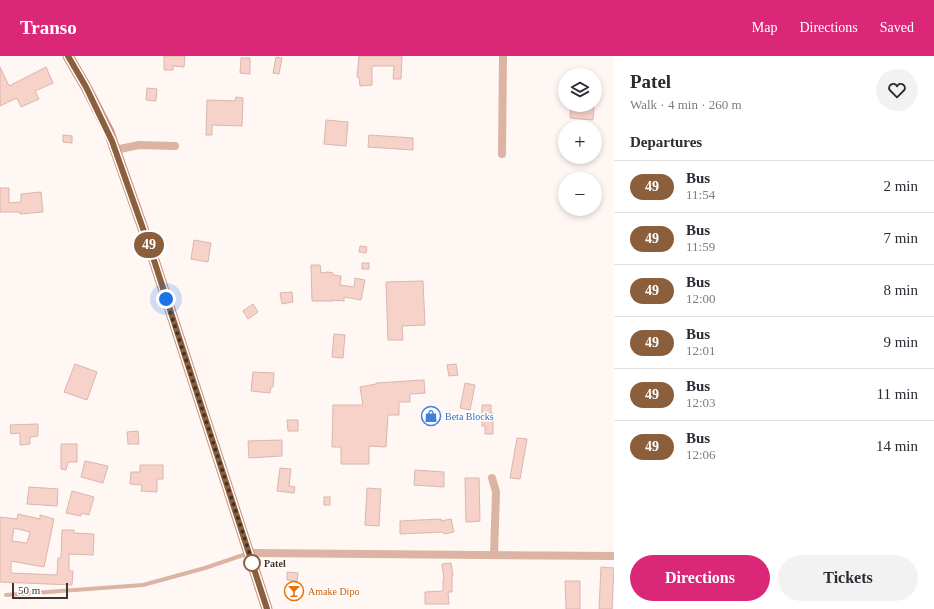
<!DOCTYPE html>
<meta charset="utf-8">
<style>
body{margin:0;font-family:Georgia,serif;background:#f2f2f3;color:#2b2b33;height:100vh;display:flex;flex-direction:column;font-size:15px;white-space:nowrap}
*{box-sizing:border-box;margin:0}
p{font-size:13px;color:#7c7c81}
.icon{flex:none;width:22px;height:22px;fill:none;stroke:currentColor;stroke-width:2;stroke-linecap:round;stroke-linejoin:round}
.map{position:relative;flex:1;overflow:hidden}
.details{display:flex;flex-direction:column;background:#fff;width:320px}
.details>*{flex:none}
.badge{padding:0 8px;border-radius:13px;font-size:14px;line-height:26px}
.fabs{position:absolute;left:558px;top:12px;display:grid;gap:8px}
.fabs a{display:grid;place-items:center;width:44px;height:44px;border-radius:50%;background:#fff;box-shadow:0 2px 6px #0003;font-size:20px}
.scale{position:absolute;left:12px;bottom:10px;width:56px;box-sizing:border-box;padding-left:4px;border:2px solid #40342d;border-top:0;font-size:11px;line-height:14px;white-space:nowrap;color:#40342d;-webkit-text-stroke:3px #fff;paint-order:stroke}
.you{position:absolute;width:20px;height:20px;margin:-10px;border:3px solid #fff;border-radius:50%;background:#1a73e8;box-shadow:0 0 0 6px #1a73e833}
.map>.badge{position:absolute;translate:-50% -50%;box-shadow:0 0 0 2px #fff}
h2{padding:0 16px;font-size:15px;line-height:36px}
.round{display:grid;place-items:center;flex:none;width:42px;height:42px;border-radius:21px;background:#f2f2f3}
.overview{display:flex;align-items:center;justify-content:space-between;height:68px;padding:0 16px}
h1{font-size:19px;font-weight:800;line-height:30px}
.cta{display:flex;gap:8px;margin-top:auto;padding:8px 16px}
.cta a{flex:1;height:46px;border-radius:24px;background:#db2777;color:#fff;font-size:16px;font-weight:800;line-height:46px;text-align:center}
.cta a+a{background:#f2f2f3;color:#2b2b33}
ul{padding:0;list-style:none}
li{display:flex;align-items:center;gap:12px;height:52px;padding:0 16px;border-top:1px solid #e1e1e2}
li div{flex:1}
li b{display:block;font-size:15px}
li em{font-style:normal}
li .badge{min-width:44px;font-weight:700;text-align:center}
header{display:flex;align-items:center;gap:24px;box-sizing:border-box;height:56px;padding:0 20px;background:#db2777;color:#fff}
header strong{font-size:19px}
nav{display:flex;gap:22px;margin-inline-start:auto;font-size:14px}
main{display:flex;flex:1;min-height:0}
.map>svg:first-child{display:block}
</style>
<header>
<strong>Transo</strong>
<nav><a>Map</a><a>Directions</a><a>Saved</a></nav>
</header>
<main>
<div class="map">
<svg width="614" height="553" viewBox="0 0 614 553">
<rect width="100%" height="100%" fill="#fef7f4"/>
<g fill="#f6d2c9" stroke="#dab6ae" fill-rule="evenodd">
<path d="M164,0h21l-1,11 -11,-1v4h-9z"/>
<path d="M359,0h43l-1,23h-8l1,-13h-22v19l-12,1 -1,-9h-2z"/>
<path d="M276,1l6,1 -3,16 -6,-1z"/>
<path d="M241,2h9v16l-10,-1z"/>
<path d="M0,11l9,19 37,-19 7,16 -18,8 4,8 -18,8 -4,-9 -17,8z"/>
<path d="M147,32l10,1 -1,12 -10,-1z"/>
<path d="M236,41l7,1 -1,28 -30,-1v10h-6l1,-35 28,1z"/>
<path d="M571,49h23l-1,15 -23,-2z"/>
<path d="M326,64l22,2 -2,24 -22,-2z"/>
<path d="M63,79l9,1v7l-9,-1z"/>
<path d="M369,79l44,3v12l-45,-3z"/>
<path d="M0,132h9v15l12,-1v-8l20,-2 2,20 -23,2v-2h-20z"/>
<path d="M194,184l17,3 -3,19 -17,-3z"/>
<path d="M360,190l7,1 -1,6 -7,-1z"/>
<rect x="362" y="207" width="7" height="6"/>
<path d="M311,209h9l1,8 7,-1 5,1v2l8,1 -1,9 14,2 1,-9 10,2 -4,20 -17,-3v4l-11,-1v1h-21z"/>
<path d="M423,225l2,44 -23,1 1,14h-15l-2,-58z"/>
<path d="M292,236l1,10 -11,2 -2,-11z"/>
<path d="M253,248l5,8 -10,7 -5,-8z"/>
<path d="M334,278l11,1 -2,23 -11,-1z"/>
<path d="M75,308l22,8 -10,28 -23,-8z"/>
<path d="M456,308l2,11 -9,1 -2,-11z"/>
<path d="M253,316l21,1 -1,14h-2l-1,6 -19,-2z"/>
<path d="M424,324l1,13 -15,1v8h-11v13h-11l-2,32 -17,-1v18h-28v-17h-9l1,-42h30l-3,-18 16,-3v-1z"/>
<path d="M465,327l10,2 -5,25 -10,-2z"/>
<path d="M482,349h9v8h2v21h-8v-8h-3z"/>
<path d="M287,364h11v11h-10z"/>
<path d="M38,368v12l-8,1v7l-10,1v-12l-9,1 -1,-9z"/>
<path d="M138,375l1,13h-11l-1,-12z"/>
<path d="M517,382l10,1 -7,40 -10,-1z"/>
<path d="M282,384v16l-33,2 -1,-17z"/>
<path d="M61,388h16v18h-9l-2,8 -5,-1z"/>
<path d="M85,405l23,5 -5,17 -22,-6z"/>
<path d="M140,409h23v14h-6v13l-16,-1 1,-6 -12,-1 1,-12h9z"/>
<path d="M280,412l11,1 -2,17 6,1 -1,6 -17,-2z"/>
<path d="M415,414l29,2v15l-30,-2z"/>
<path d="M465,422h14l1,43 -14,1z"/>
<path d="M29,431l29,2 -1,17 -30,-2z"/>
<path d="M367,432l14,1 -2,37 -14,-1z"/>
<path d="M72,435l22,6 -5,18 -7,-2 -1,3 -15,-3z"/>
<rect x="324" y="441" width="6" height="8"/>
<path d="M18,458l22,5v-4l14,4 -10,48 -33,-6v12l46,2 1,-17h3l1,-28h12v3l20,1 -1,21 -24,-1v17h4l-1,14 -72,-3v-65l17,2zM14,472l16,4 -3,11 -15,-2z"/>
<path d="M441,463v2l10,-2 3,13 -10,2 -1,-2 -43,2v-13z"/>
<path d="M451,507l2,13h-1v16h-4l1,12h-24v-12l18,-1v-11h1l-2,-16z"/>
<path d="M601,511l13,1 -2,41h-13z"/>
<path d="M287,516l11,1 -1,8 -10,-1z"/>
<path d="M565,525h15v28h-14z"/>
</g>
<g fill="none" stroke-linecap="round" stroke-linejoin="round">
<path stroke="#dcb4a4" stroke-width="4" d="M6,539l137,-10 62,-17 44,-15"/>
<g stroke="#dcb4a4" stroke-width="8">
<path d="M115,94l24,-5 36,1"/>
<path d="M502,98l1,-98"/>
<path d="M492,422l4,14 -2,63"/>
<path d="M249,497l365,3"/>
</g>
<path stroke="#cb917a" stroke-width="11" d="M68,0l18,31 23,45 43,122 115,355"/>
</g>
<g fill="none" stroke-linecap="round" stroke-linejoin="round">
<g stroke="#fff" stroke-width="9">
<path id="line" d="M68,0l18,31 26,54 40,113 115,355"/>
</g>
<use href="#line" stroke="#8b5e3c" stroke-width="6"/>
<path stroke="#40342d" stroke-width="4" stroke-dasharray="0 7.2" d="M166,243l88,268 -2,-4"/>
</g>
<defs>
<g id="shop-ring" transform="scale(1)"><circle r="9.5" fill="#fff" stroke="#3f7fe0" stroke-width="1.5"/><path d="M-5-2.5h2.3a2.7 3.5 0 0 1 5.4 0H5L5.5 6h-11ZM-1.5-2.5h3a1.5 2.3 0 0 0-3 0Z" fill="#3f7fe0"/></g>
<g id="bar-ring" transform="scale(1)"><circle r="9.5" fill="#fff" stroke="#e8710a" stroke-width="1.5"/><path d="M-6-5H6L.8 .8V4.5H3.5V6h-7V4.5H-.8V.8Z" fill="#e8710a"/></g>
</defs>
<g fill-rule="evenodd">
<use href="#shop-ring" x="431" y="360"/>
<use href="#bar-ring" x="294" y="535"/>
</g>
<circle fill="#fff" stroke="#8b5e3c" stroke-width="2" cx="252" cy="507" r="8"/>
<g text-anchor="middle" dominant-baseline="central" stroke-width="3" stroke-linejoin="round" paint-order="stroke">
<g font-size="10" fill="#366cbe" stroke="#fff" text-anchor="start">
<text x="445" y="360">Beta Blocks</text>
</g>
<g font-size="10" font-weight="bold" fill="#40342d" stroke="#fff" text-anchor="start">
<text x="264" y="507">Patel</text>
</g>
<g font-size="10" fill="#c56008" stroke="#fff" text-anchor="start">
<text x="308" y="535">Amake Dipo</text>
</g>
</g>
</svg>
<div class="fabs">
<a><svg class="icon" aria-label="layers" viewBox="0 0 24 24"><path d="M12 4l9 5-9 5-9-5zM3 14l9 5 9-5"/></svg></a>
<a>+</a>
<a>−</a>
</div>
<div class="scale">50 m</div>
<div class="you" style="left:166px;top:243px"></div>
<b class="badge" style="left:149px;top:189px;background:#8b5e3c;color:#fff">49</b>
</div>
<section class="details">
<div class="overview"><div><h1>Patel</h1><p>Walk · 4 min · 260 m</p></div><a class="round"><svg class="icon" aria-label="heart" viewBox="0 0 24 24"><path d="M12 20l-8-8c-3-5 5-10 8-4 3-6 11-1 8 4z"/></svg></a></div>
<h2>Departures</h2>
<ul>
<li><span class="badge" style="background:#8b5e3c;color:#fff">49</span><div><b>Bus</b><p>11:54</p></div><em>2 min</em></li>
<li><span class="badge" style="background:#8b5e3c;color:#fff">49</span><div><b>Bus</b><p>11:59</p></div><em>7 min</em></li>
<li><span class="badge" style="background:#8b5e3c;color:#fff">49</span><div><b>Bus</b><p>12:00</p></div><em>8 min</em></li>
<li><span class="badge" style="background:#8b5e3c;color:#fff">49</span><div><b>Bus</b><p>12:01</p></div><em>9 min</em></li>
<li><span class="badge" style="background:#8b5e3c;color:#fff">49</span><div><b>Bus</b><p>12:03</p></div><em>11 min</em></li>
<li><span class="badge" style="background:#8b5e3c;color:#fff">49</span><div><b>Bus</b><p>12:06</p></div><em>14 min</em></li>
</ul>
<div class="cta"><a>Directions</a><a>Tickets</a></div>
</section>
</main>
